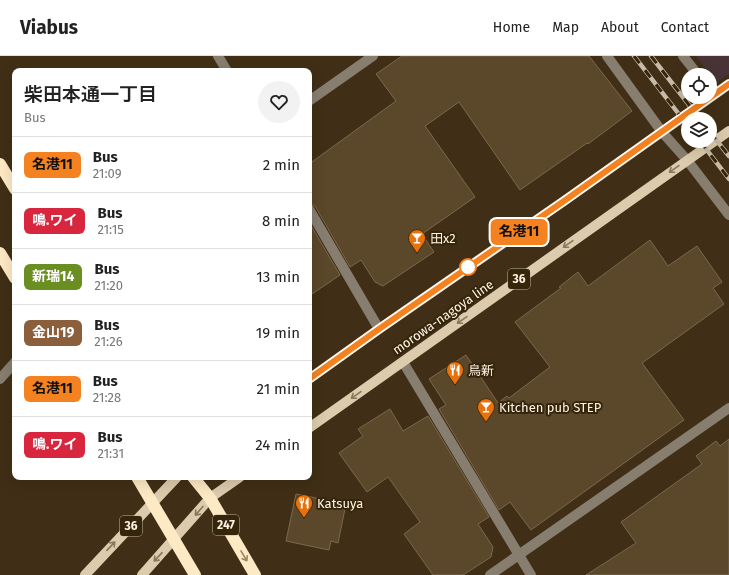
<!DOCTYPE html>
<meta charset="utf-8">
<style>
body{margin:0;font-family:"Fira Sans","Noto Sans JP",sans-serif;background:#f2f2f2;color:#222;height:100vh;display:flex;flex-direction:column;font-size:15px;white-space:nowrap}
*{box-sizing:border-box;margin:0}
p{font-size:13px;color:#767676}
.icon{flex:none;width:22px;height:22px;fill:none;stroke:currentColor;stroke-width:2;stroke-linecap:round;stroke-linejoin:round}
.map{position:relative;flex:1;overflow:hidden}
.details{position:absolute;left:12px;top:12px;width:300px;height:412px;display:flex;flex-direction:column;background:#fff;border-radius:8px;box-shadow:0 4px 16px #0002}
.details>*{flex:none}
.badge{padding:0 8px;border-radius:6px;font-size:14px;line-height:26px}
.fabs{position:absolute;left:681px;top:12px;display:grid;gap:8px}
.fabs a{display:grid;place-items:center;width:36px;height:36px;border-radius:50%;background:#fff;box-shadow:0 4px 16px #0002;font-size:20px}
.map>.badge{position:absolute;translate:-50% -50%;box-shadow:0 0 0 2px #fff}
.round{display:grid;place-items:center;flex:none;width:42px;height:42px;border-radius:21px;background:#f2f2f2}
.summary{display:flex;align-items:center;justify-content:space-between;height:68px;padding:0 12px}
h1{font-size:19px;font-weight:600;line-height:30px}
ul{padding:0;list-style:none}
li{display:flex;align-items:center;gap:12px;height:56px;padding:0 12px;border-top:1px solid #e0e0e0}
li div{flex:1}
li b{display:block;font-size:15px}
li em{font-style:normal}
li .badge{min-width:44px;font-weight:700;text-align:center}
header{display:flex;align-items:center;gap:24px;box-sizing:border-box;height:56px;padding:0 20px;background:#fff;border-bottom:1px solid #e0e0e0}
header strong{font-size:19px}
nav{display:flex;gap:22px;margin-inline-start:auto;font-size:14px}
.map>svg:first-child{display:block}
</style>
<header>
<strong>Viabus</strong>
<nav><a>Home</a><a>Map</a><a>About</a><a>Contact</a></nav>
</header>
<div class="map">
<svg width="729" height="519" viewBox="0 0 729 519">
<rect width="100%" height="100%" fill="#402f16"/>
<path fill="#483436" d="M696,0h33v18l-13,9z"/>
<g fill="#5b4729" stroke="#7c684e">
<path d="M402,0h187l43,55 -44,33 -1,-1 -67,47 -61,-88 -34,24 50,71 -53,37 12,18 -51,34 -8,-4 -14,-22 -11,7 -35,-61 -6,-3v-39l87,-63 -20,-27z"/>
<path d="M309,166l31,53 -31,21z"/>
<path d="M650,184l18,26 29,-20 25,36 -9,6 11,16 -82,59 42,57 -153,110 -21,-28 -11,8 -60,-101 7,-4 -17,-26 37,-24 32,48 9,-7 2,2 41,-31 -35,-45 46,-34 -2,-1 19,-15 10,14z"/>
<path d="M390,353l13,22 25,-15 61,101 -11,7 15,23 -2,10 -28,18h-30l-29,-41 16,-12 -32,-45 -21,15 -28,-39 24,-17 -5,-7z"/>
<path d="M729,383v136h-143l50,-32 -15,-21 81,-58 -6,-8 20,-15 4,5z"/>
<path d="M296,438l50,10 -8,39 -7,-2 -2,9 -43,-9z"/>
</g>
<g fill="none" stroke-linecap="round" stroke-linejoin="round">
<g stroke="#877e70" stroke-width="10">
<path d="M218,0l9,15"/>
<path d="M607,0l55,76 25,28 42,55"/>
<path d="M683,0l15,19"/>
<path d="M309,45l64,-45"/>
<path d="M309,153l70,120"/>
<path d="M403,306l128,213"/>
<path d="M0,323l15,-17"/>
<path d="M490,519l239,-167"/>
</g>
<g stroke="#dccbad" stroke-width="10">
<path d="M309,323l70,-50 185,-128 165,-117"/>
<path d="M309,372l420,-297"/>
<path d="M85,519l92,-98"/>
<path d="M142,519l68,-77 30,-21"/>
</g>
<g stroke="#fee9c5" stroke-width="12">
<path d="M0,108l15,25"/>
<path d="M0,197l15,25"/>
<path d="M137,421l58,98"/>
<path d="M193,421l17,21 45,77"/>
</g>
<g stroke="#c7baa8" stroke-width="4.5">
<g id="rail">
<path d="M634,0l54,70"/>
<path d="M651,0l49,63"/>
<path d="M710,76l19,24"/>
<path d="M700,85l29,38"/>
</g>
</g>
<use href="#rail" stroke="#35250b" stroke-width="3" stroke-dasharray="9" stroke-linecap="butt"/>
</g>
<defs><path id="oneway-shaft" d="M-6 0H5M1.5-3L5.5 0L1.5 3" fill="none" stroke-width="1.6" stroke-linecap="round" stroke-linejoin="round"/></defs>
<g stroke="#88785c">
<use href="#oneway-shaft" transform="translate(674 113) rotate(145)"/>
<use href="#oneway-shaft" transform="translate(568 188) rotate(145)"/>
<use href="#oneway-shaft" transform="translate(462 264) rotate(145)"/>
<use href="#oneway-shaft" transform="translate(356 339) rotate(145)"/>
<use href="#oneway-shaft" transform="translate(199 455) rotate(131)"/>
<use href="#oneway-shaft" transform="translate(111 490) rotate(-47)"/>
<use href="#oneway-shaft" transform="translate(158 501) rotate(133)"/>
</g>
<use stroke="#9a8768" href="#oneway-shaft" transform="translate(244 500) rotate(59)"/>
<g fill="none" stroke-linecap="round" stroke-linejoin="round">
<g stroke="#fff" stroke-width="9">
<path id="line" d="M309,323l70,-50 185,-128 165,-117"/>
</g>
<use href="#line" stroke="#f58220" stroke-width="6"/>
</g>
<defs>
<g id="bar-pin" transform="scale(0.9)"><path d="M0 17L-7.5 6A9.5 9.5 0 1 1 7.5 6Z" fill="#e8710a" stroke="#35250b"/><path d="M-6-5H6L.8 .8V4.5H3.5V6h-7V4.5H-.8V.8Z" fill="#fff"/></g>
<g id="restaurant-pin" transform="scale(0.9)"><path d="M0 17L-7.5 6A9.5 9.5 0 1 1 7.5 6Z" fill="#e8710a" stroke="#35250b"/><path d="M-5-6h1v4h1v-4h1v4h1v-4h1v5L-1.5 .5V6h-2V.5L-5-1ZM5-6V6H3V1.5H1.5Q1.5-4 5-6Z" fill="#fff"/></g>
</defs>
<g fill-rule="evenodd">
<use href="#bar-pin" x="417" y="182"/>
<use href="#restaurant-pin" x="455" y="314"/>
<use href="#bar-pin" x="486" y="351"/>
<use href="#restaurant-pin" x="304" y="447"/>
</g>
<circle fill="#fff" stroke="#f58220" stroke-width="2" cx="468" cy="211" r="8"/>
<g text-anchor="middle" dominant-baseline="central" stroke-width="4" stroke-linejoin="round" paint-order="stroke">
<g fill="#35250b" stroke="#c1b4a2" stroke-width="1">
<rect x="508" y="213" width="22" height="20" rx="3"/>
<rect x="213" y="459" width="26" height="20" rx="3"/>
<rect x="120" y="460" width="22" height="20" rx="3"/>
</g>
<g font-size="12" font-weight="bold" fill="#fdf2e3">
<text x="519" y="223">36</text>
<text x="226" y="469">247</text>
<text x="131" y="470">36</text>
</g>
<g font-size="13" fill="#fdf2e3" stroke="#35250b" text-anchor="start">
<text x="430" y="182">田x2</text>
<text x="468" y="314">鳥新</text>
<text x="499" y="351">Kitchen pub STEP</text>
<text x="317" y="447">Katsuya</text>
</g>
<g font-size="13" fill="#fdf2e3" stroke="#35250b">
<text transform="translate(443 261) rotate(-35)">morowa-nagoya line</text>
</g>
</g>
</svg>
<div class="fabs">
<a><svg class="icon" aria-label="locate" viewBox="0 0 24 24"><circle cx="12" cy="12" r="6"/><path d="M12 2v4M12 18v4M2 12h4M18 12h4"/></svg></a>
<a><svg class="icon" aria-label="layers" viewBox="0 0 24 24"><path d="M12 4l9 5-9 5-9-5zM3 14l9 5 9-5"/></svg></a>
</div>
<b class="badge" style="left:519px;top:176px;background:#f58220;color:#111">名港11</b>
<section class="details">
<div class="summary"><div><h1>柴田本通一丁目</h1><p>Bus</p></div><a class="round"><svg class="icon" aria-label="heart" viewBox="0 0 24 24"><path d="M12 20l-8-8c-3-5 5-10 8-4 3-6 11-1 8 4z"/></svg></a></div>
<ul>
<li><span class="badge" style="background:#f58220;color:#111">名港11</span><div><b>Bus</b><p>21:09</p></div><em>2 min</em></li>
<li><span class="badge" style="background:#d7263d;color:#fff">鳴.ワイ</span><div><b>Bus</b><p>21:15</p></div><em>8 min</em></li>
<li><span class="badge" style="background:#6b8e23;color:#fff">新瑞14</span><div><b>Bus</b><p>21:20</p></div><em>13 min</em></li>
<li><span class="badge" style="background:#8b5e3c;color:#fff">金山19</span><div><b>Bus</b><p>21:26</p></div><em>19 min</em></li>
<li><span class="badge" style="background:#f58220;color:#111">名港11</span><div><b>Bus</b><p>21:28</p></div><em>21 min</em></li>
<li><span class="badge" style="background:#d7263d;color:#fff">鳴.ワイ</span><div><b>Bus</b><p>21:31</p></div><em>24 min</em></li>
</ul>
</section>
</div>
